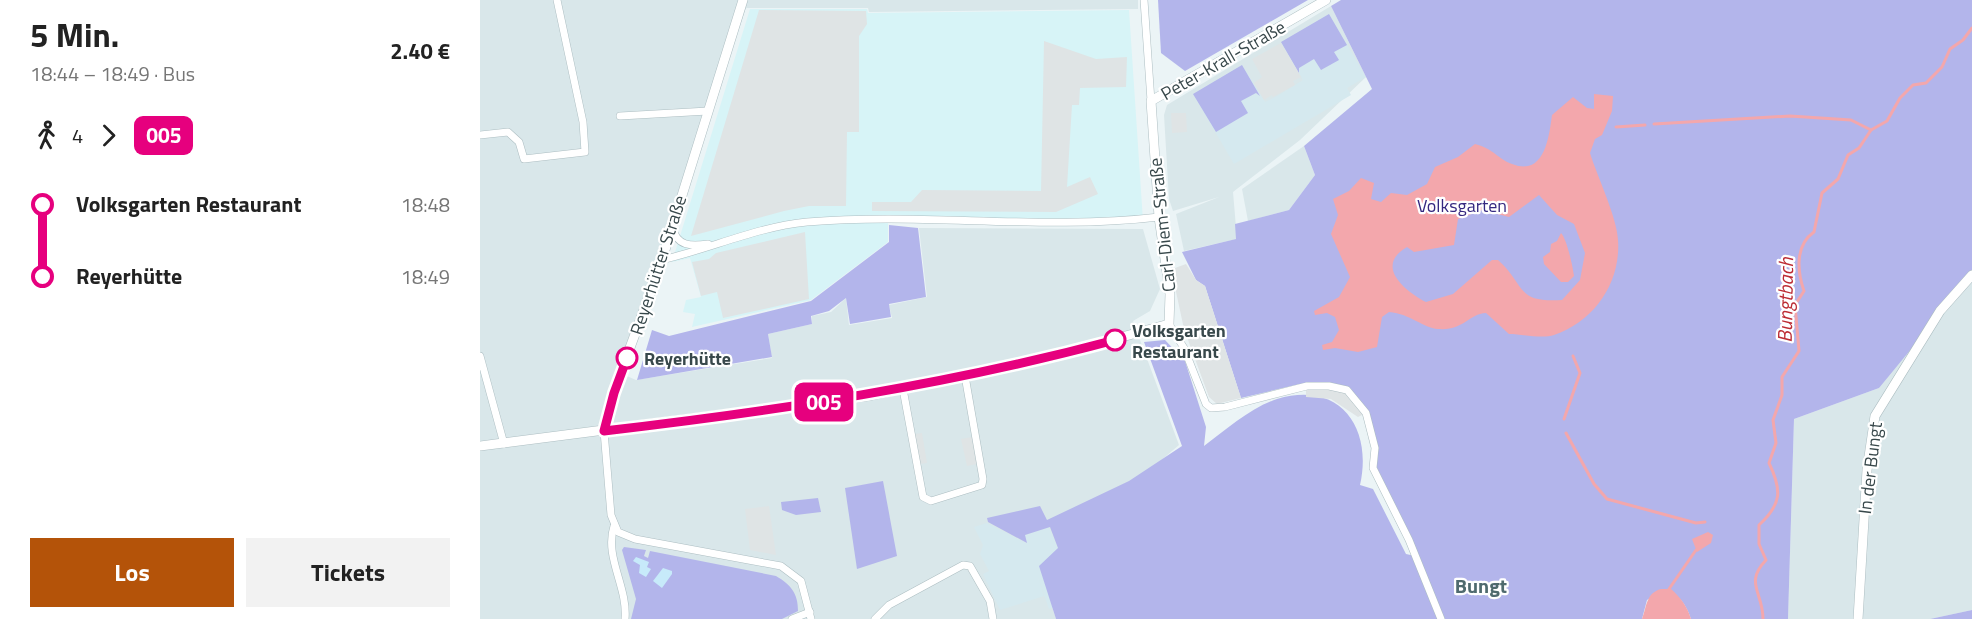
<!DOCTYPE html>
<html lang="de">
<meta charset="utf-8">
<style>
body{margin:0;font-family:"Titillium Web",sans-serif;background:#f2f2f2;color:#222;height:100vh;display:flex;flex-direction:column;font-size:22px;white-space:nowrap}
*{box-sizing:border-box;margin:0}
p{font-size:20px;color:#767676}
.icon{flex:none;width:33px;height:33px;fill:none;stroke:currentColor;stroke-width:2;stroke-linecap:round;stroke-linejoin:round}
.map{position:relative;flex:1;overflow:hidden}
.drawer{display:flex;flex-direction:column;background:#fff;width:480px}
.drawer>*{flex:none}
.badge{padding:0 12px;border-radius:9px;font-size:21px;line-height:39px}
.map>.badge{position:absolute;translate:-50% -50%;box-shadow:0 0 0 3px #fff}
.legs{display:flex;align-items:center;gap:9px;height:66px;padding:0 30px;font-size:20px}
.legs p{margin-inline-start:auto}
.headline{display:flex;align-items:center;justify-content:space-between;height:102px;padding:0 30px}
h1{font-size:33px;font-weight:700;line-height:45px}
.cta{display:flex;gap:12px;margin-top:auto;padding:12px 30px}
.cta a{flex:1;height:69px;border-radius:0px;background:#b45309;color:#fff;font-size:24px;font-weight:700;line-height:69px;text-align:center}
.cta a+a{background:#f2f2f2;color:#222}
ul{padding:0 30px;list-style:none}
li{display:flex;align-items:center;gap:21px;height:72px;font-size:22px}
li i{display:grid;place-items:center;width:9px;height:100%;margin:0 8px;background:currentColor}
li i::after{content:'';width:15px;height:15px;margin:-8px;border:4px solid;border-radius:50%;background:#fff}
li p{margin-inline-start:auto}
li:first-child i{background:linear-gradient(#0000 50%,currentColor 0)}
li:last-child i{background:linear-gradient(currentColor 50%,#0000 0)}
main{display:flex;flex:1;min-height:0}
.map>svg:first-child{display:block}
</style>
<main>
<section class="drawer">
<div class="headline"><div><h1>5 Min.</h1><p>18:44 – 18:49 · Bus</p></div><b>2.40 €</b></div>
<div class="legs"><svg class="icon" aria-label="walk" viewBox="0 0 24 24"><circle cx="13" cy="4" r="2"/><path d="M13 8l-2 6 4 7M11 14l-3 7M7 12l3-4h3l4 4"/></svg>4<svg class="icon" aria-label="forward" viewBox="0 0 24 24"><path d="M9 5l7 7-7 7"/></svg><b class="badge" style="background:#e6007e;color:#fff">005</b></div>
<ul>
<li><i style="color:#e6007e"></i><b>Volksgarten Restaurant</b><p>18:48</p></li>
<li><i style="color:#e6007e"></i><b>Reyerhütte</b><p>18:49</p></li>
</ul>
<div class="cta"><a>Los</a><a>Tickets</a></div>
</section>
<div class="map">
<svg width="1492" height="619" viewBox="0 0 1492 619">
<rect width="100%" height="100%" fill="#ebf4f6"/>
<g fill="#d9e7ea">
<path d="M0,0h658v9l-269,3 -1,-4h-122l-126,365 16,7 136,-22 -4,-24 44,-10v-8l19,-4 15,-14 3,27 43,-7 -3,-13 38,-8 -8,-69 224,1 17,60 -10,22 -17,10 46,124 -140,120 17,54h-576z"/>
<path d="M851,6l35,71 -66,63 -67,52 4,47 -53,12 -8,-37 43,-17 -46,14 -4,-12 -5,-84 3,-10z"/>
<path d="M824,146l11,29 -26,35 -41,11 -6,-32z"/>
<path d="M1492,282v328l-42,9h-142l6,-200 85,-31 14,-25z"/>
</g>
<path fill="#d7f4f7" d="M270,9h117l1,4 261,-3 14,211 -255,1v20l-77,58 -119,27 3,-13 -12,-2 3,-12 15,-3 -11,-39 -18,4z"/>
<g fill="#d5e9ef">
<path d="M849,14l37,63 -19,11 4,7 -117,69 -41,-70 49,-29 23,37 14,-7 24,-15 -22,-38z"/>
<path d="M621,517l23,67 -75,25 -11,-32 6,19 -44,14 -17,-36 6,-3 -9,-17 3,-9 -9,-18 13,-4 39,20 -1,-8 24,-8 8,19z"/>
</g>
<g fill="#b3b5eb">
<path d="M678,0h150l-123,71 -24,-18z"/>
<path d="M861,0h631v282l-4,-2 -89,108 -85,31 -6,200h-97c-5,-15 -12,-25 -27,-30l-17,11 -5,19h-586l-17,-53 19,-18 -8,-21 -25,8 2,8 -39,-21 -1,-4 53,-12 7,14 82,-39 53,-35 -38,-104 21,-2 20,21 21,66 -2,19c23,-17 46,-38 73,-47 63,-19 96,29 83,86l13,4 33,65 9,2 -42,-88 2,-20 -9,-35 -66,-29 -59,14 -36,-112 -9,-6 -14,-28 54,-13 -1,-15 54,-14 26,-35 -11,-29 68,-57 -41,-83z"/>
<path d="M849,14l18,31 -13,7 5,8 -18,10 -7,-11 -15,9v5l-18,-31z"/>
<path d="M762,65l18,31 -4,-3 -15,8 7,12 -32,19 -23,-38z"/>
<path d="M409,225l29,3 8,69 -37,7 2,13 -41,7 -4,-26 -17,13 -18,5 1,8 -44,10 4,23 -135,23 15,-50 17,6 142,-35 78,-59z"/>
<path d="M403,481l14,75 -40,13 -12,-81z"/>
<path d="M338,498l3,14 -25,3 -14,-5 -1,-8z"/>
<path d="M144,547l22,3 -2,6 4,2 2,-7 126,25c15,9 22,17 22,35l-16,8h-151l5,-20 -14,-49z"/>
<path d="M1492,610v9h-42z"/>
</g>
<g fill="#c7eafa">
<path d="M156,557l13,5 -2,5 4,2 -5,8 -7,-4 1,-8 -7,-4z"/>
<path d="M183,568l9,3v3l-10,14 -9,-7z"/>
</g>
<g fill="#dfe4e5">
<path d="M279,10l107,1 1,13 -8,12v96h-12l-1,74h-37l-25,5 -93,25z"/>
<path d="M564,41l52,18 31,-2 -1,30 -46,1 -1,17h-7l-5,82 23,-10 8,17 -42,18 -184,-1v-9h39l11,-12 119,1z"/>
<path d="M801,43l20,34 -8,4 2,4 -22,12 -1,-2 -8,5 -10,-17 8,-6 -10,-18z"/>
<path d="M691,113h15l1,19 -15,1z"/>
<path d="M325,232l4,67 -86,19 -6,-26 -16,4 -9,-34 17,-3 7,-6z"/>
<path d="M706,264l10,16 9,6 36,112 -24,6 -8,-7 -25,-68 -12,-56 3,-5z"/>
<path d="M826,386l41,4 19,23 -8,4 -27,-18 -25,-2z"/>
<path d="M442,433l5,30 -7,1 -5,-30z"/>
<path d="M492,437l5,27 -10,2 -6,-27z"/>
<path d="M289,506l7,49 -26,-5 -5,-41z"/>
</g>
<g fill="#f3a7ac" fill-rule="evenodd">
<path d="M1114,94l19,2 -1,15 -10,24 -7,4 -5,14c7,23 27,64 28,87 3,42 -23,81 -64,95 -12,4 -32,-1 -45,-1l-23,-21c-18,1 -22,18 -48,16 -15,-1 -27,-15 -49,-17l-7,5 -5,30 -19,5 -23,-4 -12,2 -1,-5 10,-3 7,-12 -4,-13 -8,-4 -12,2 -1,-4 25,-14 11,-20 -19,-43 7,-19 -5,-16 16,-8 12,-13 13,5 -3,16 10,3 10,-9 16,2 20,-11 8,-17 23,-10 17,-13c19,5 23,15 37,20 33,13 37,-28 40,-49l21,-18 14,11 7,1zM1059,195l18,20 17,9 11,29 -5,27 -18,20c-47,3 -36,-15 -64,-40h-6l-39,34 -27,8c-21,-11 -52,-36 -19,-55l7,5 40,-7 4,-26 24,-9 27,7z"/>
<path d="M1081,233c6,6 12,35 13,43l-6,6h-7l-17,-18 -1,-7 7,-5 1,-8 6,-3z"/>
<path d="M1228,532l5,3 -2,8 -14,9 -5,-13z"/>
<path d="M1181,589h10c10,9 16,17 20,30h-49c5,-13 4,-26 19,-30z"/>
</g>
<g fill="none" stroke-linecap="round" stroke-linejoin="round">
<g stroke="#f3a7ac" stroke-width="3">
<path d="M1174,124l136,-8 61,4 20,10"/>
<path d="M1136,127l29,-2"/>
<path d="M1084,419l16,-46 -7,-17"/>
<path d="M1086,433l28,51 13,15 89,24 9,-1"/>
<path d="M1189,589l27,-39"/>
<path d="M1283,619c0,-27 -19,-36 3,-59l-7,-16v-19c23,-21 23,-35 10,-62l7,-20 -3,-23 9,-25v-18l17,-26 -4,-46 9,-14c-7,-20 -9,-46 10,-59l8,-39 16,-14 10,-24 11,-7 12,-18 16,-9 13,-23 13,-13 13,-2 16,-16 8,-18 13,-9 9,-12"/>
</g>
<g stroke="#adbec2" stroke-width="8">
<g id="minor">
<path d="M664,0l7,101"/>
<path d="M140,116l88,-5"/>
<path d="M0,135l28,-3 11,10 5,17 61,-7 -2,-30 -26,-122"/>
<path d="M192,227c5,20 19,19 36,17"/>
<path d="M181,260c49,-11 95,-33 146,-38 117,-10 235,9 352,-5"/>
<path d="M689,324l15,24 22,56 5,4 14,-1 82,-21h22l18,4 19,23 9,35 -2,20 36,72 32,79"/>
<path d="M0,356l24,88"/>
<path d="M423,389l20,108 8,4 51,-16 1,-6 -18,-103"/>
<path d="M124,431l7,84 7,17 17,7 146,27 20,15 10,38"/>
<path d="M134,526c-10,31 14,61 11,93"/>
<path d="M312,619l18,-7"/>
<path d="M395,619l14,-14 74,-40 7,1 20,35 3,18"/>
</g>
</g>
<g stroke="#adbec2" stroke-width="10">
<g id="tertiary">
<path d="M124,431l9,-37 47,-128 83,-266"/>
<path d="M0,446l388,-50 196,-43 105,-29 1,-30 -11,-77 -8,-116 175,-101"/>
<path d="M1378,619l9,-149 8,-54 65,-105 32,-36"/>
</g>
</g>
<use href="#minor" stroke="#fff" stroke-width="7"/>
<use href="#tertiary" stroke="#fff" stroke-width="9"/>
</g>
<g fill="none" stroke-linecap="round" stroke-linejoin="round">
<g stroke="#fff" stroke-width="14">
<path id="line-1" d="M147,358l-13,35 -10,38c173,-20 343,-46 511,-91"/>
</g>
<use href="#line-1" stroke="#e6007e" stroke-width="9"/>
</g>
<g fill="#fff" stroke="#e6007e" stroke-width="3">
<circle cx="635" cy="340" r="10"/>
<circle cx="147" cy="358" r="10"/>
</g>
<g text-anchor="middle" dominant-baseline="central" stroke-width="4.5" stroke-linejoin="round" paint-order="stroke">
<g font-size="18" fill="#38484b" stroke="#fff">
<text transform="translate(743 60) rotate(-30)">Peter-Krall-Straße</text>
<text transform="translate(682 225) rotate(-96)">Carl-Diem-Straße</text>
<text transform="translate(178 265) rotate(-72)">Reyerhütter Straße</text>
<text transform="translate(1390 468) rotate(-83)">In der Bungt</text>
</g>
<g font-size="18" fill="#352880" stroke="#fff">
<text x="982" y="205">Volksgarten</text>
</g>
<g font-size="18" font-weight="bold" fill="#38484b" stroke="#fff" text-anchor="start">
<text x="652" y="330">Volksgarten<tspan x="652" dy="21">Restaurant</tspan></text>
<text x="164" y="358">Reyerhütte</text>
</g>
<g font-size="20" font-style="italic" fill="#bc2c34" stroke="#fff">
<text transform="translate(1305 300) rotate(-89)">Bungtbach</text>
</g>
<g font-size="20" font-weight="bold" fill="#4f6a6e" stroke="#fff">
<text x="1001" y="585">Bungt</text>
</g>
</g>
</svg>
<b class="badge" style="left:344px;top:402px;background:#e6007e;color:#fff">005</b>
</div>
</main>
